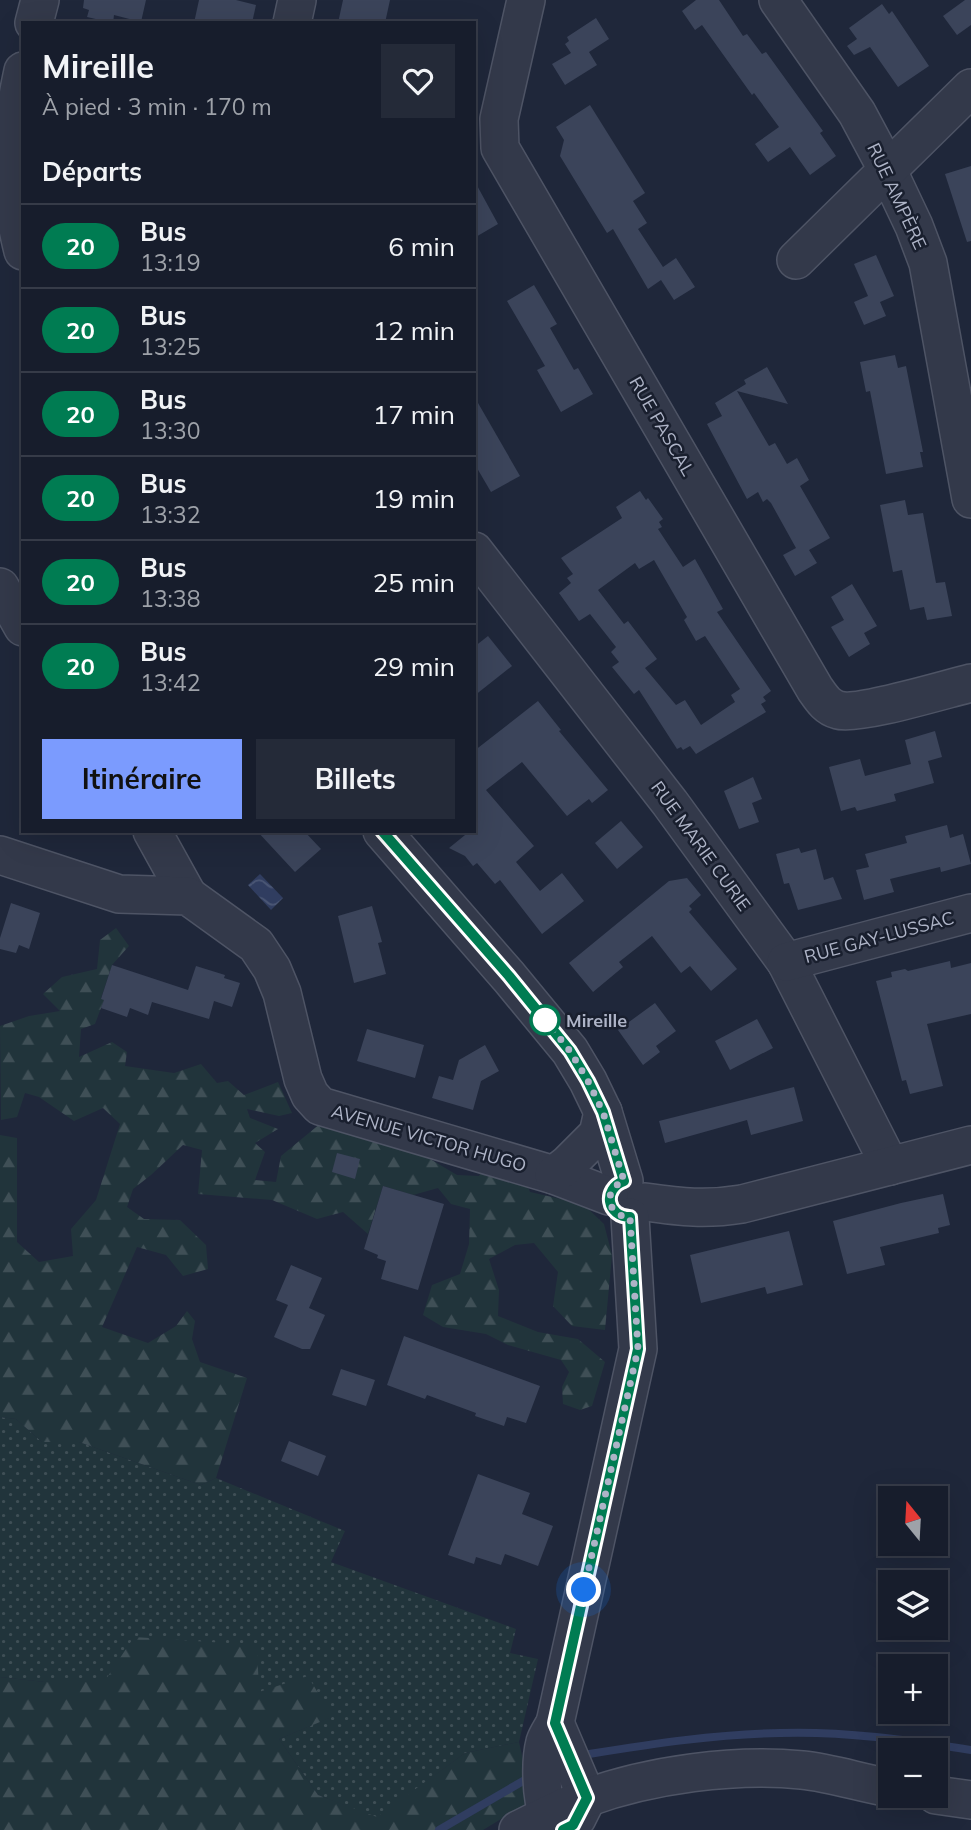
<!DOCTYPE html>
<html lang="fr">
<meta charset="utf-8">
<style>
body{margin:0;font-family:Mulish,sans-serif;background:#242a38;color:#f1f3f6;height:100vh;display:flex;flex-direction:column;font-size:26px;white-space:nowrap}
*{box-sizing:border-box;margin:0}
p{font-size:23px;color:#9ea2a9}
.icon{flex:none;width:38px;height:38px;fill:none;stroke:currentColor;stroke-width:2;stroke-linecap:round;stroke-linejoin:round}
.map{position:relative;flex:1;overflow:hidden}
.side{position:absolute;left:21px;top:21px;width:455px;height:812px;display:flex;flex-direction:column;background:#171d2c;border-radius:0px;box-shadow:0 7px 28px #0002,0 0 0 2px #363b48}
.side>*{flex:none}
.badge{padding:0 14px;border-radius:23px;font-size:24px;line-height:46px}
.needle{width:46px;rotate:342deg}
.buttons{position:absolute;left:878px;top:1486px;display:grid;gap:14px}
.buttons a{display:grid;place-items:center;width:70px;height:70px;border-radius:0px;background:#171d2c;box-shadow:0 7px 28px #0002,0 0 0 2px #363b48;font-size:35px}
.you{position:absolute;width:35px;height:35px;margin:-18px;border:5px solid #fff;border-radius:50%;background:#1a73e8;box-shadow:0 0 0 10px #1a73e833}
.map>.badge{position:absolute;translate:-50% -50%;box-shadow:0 0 0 4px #fff}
h2{padding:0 21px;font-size:26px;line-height:63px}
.round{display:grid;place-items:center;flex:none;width:74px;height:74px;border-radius:0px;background:#242a38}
.headline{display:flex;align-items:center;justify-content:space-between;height:119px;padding:0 21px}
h1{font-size:33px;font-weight:700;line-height:52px}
.action{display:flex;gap:14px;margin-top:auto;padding:14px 21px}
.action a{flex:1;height:80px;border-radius:0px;background:#7b9bfe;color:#111;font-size:28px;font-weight:700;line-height:80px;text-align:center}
.action a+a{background:#242a38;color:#f1f3f6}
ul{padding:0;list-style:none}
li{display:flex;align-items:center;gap:21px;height:84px;padding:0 21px;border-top:2px solid #363b48}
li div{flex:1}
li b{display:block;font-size:26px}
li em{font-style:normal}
li .badge{min-width:77px;font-weight:700;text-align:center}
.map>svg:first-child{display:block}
</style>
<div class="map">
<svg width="971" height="1830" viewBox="0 0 971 1830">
<defs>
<pattern id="grass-dots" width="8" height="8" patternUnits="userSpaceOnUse" patternTransform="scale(1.75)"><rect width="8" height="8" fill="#21343b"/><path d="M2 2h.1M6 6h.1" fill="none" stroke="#3f4f56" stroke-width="1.8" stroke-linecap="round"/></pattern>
<pattern id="forest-firs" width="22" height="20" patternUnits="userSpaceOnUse" patternTransform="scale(1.75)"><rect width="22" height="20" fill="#21343b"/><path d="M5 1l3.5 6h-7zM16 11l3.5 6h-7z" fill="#3f4f56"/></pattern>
<pattern id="water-waves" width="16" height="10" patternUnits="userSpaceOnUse" patternTransform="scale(1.75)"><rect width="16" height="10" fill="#303d60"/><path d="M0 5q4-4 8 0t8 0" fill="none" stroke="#4b5775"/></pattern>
</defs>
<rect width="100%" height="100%" fill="#1f273a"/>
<path fill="url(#grass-dots)" d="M0,1417l16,2 26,23h37l122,43 15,-7 129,53 -14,31 185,67 -6,24 28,6 -19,83 -54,11 -88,65 -59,-23 -39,-56 52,-22 -73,-25 -154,-10h-59l-45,-5z"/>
<g fill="url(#forest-firs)">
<path d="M116,928l13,18 -17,19 -11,33 3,2 -9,24 -14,5 -2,28 33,-15 15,10 -2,14 49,7 27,-9 16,19 11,-2 16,14 34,-13 14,31 -13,3 -32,-7 3,9 28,11 -23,14 10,9 -10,28 21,2 5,-26 40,-33 104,33 32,19 22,1 4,-8 39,5 8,19 53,12 21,20 8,31 -7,75 -33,-4 -19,-20 5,-34 -24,-29 -19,2 -26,14 10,31 -1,26 40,16 40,7 27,23 -13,44 -12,4 -17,-6 -1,-17 7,-15 -8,-12 -53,-15 -22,-11 -43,-7 -20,-12 9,-30 28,-11 9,-30 1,-35 -19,-5 -13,-16 -25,7 -30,-9 -15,48 -25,-22 -26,7 -45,-19 -74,-6 4,-44 -19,-5 -32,30 -18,14 -6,18 17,12 36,1 26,25 2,24 -25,7 -17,-21 -29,-8 -35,80 46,16 28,-17 11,-15 8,10 -3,18 8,23 47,16 -31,100 -15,7 -122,-43h-37l-26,-23 -16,-2v-282l17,3v104l22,20 34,-6 -2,-27 25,-29 24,-76 -17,-16 -29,13 -35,-24 -14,-4 -8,24 -16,3 -1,-94 29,-10 31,-5 -17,-17 19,-17 35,-8 3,-29z"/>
<path d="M134,1637l123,8 2,47 49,-16 24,41 -53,22 39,56 59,22 88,-64 54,-11 13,58 -49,30h-483v-153l45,5h59z"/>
</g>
<path fill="url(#water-waves)" d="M260,874l23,24 -12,12 -23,-25z"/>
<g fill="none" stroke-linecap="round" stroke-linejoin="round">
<g stroke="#303d60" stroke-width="8">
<path d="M589,1754c63,-10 127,-20 191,-21 64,-2 128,7 191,17"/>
<path d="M439,1830l84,-49"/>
</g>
</g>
<g fill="#3b445a" fill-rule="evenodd">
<path d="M84,0h62l-5,22 -27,-7 -1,8 -26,-6 2,-7 -6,-2z"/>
<path d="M199,0h37l20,5 -4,18h-58z"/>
<path d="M343,0h47l-5,23h-47z"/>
<path d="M696,0h23l24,36 4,-2 15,20 4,-2 57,79 -3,2 16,23 -26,19 -20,-28 -22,15 -13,-18 24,-17 -25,-34 -2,2 -50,-70 -7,5 -13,-19z"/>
<path d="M965,0h6v25l-14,10 -14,-19z"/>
<path d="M882,4l7,10 3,-3 37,55 -31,21 -28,-40 -16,8 -7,-9 10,-7 -8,-11z"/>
<path d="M596,18l13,21 -20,13 8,13 -32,20 -13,-21 19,-11 -6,-9 4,-3 -2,-4z"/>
<path d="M590,105l55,88 -12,8 14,22 -9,6 25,38 13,-9 19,29 -21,13 -13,-20 -13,9 -35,-60 -6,4 -47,-77 4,-16 -8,-13z"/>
<path d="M971,166v75l-4,1 -22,-68z"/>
<path d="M474,180l24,44 -24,14z"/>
<path d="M876,255l18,41 -14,6 6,14 -22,9 -10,-23 14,-6 -14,-32z"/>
<path d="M534,285l23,39 -7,4 24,42 4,-2 15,26 -32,18 -24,-42 8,-4 -38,-65z"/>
<path d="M895,355l3,13 8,-2 17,86h-3l3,15 -37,7 -16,-83 -4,1 -6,-30z"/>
<path d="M767,367l21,37 -51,-13 32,55 6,-3 12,21 10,-6 12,22 -9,6 30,52 -21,12 8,13 -22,13 -12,-21 13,-7 -25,-45 -4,-4 -4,3 -5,-10 -11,7 -40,-75 15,-8 -7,-13 31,-19 -2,-4z"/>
<path d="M474,396l46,80 -29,16 -17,-29z"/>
<path d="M640,491l6,9 2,-2 15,21 -4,3 3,5 -4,2 25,38 12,-8 28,50 -6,3 54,79 -8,6 3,4 -5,3 5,8 -70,42 -6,-8 -7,4 -2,-3 -4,2 -38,-59 -5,4 -22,-27 7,-5 -8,-10 5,-5 -26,-33 -11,7 -20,-28 12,-10 -4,-5 6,-4 -12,-16 61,-40 -6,-11zM654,560l33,57 -3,3 12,21 9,-5 35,53 -9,6 4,7 -34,23 -16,-25 -9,5 -31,-37 12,-9 -29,-38 -4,3 -26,-34 37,-27 4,6z"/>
<path d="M905,500l3,15 15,-2 13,70 9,-1 7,34 -25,4 -3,-13 -14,3 -8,-40 -9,2 -13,-67z"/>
<path d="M852,584l25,42 -13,7 6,11 -21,13 -18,-30 13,-7 -13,-23z"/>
<path d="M488,636l24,30 -38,30v-49z"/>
<path d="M538,701l23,29 -2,1 49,59 -16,13 -3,-4 -22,17 -45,-54 -36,28 48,56 -18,16 24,29 22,-18 22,28 -42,33 -42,-54 -5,4 -18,-21 -4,3 -8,-10 -16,-8 21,-17h4v-80z"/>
<path d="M935,731l7,26 -14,4 6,22 -40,11 2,7 -39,10 -2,-4 -14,4 -12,-44 31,-8 5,17 46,-12 -6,-24z"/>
<path d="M753,777l9,22 -10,4 7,19 -20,7 -15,-38z"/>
<path d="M621,821l22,26 -26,22 -22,-26z"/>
<path d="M947,825l3,13 13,-4 8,30 -30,8 -1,-5 -50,12 4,13 -30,8 -8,-30 13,-3 -4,-13 42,-11 -2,-7z"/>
<path d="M257,831h47l17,18 -26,23z"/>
<path d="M799,848l2,5 15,-4 8,31 9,-3 9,22 -44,11 -9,-27 -5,1 -8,-30z"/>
<path d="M687,878l14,17 -12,11 3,3 -3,3 48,57 -26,22 -21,-25 -9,7 -29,-37 -33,26 4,5 -30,25 -24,-29 100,-82z"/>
<path d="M11,903l29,10 -11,36 -10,-4 -3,8 -16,-4v-11z"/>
<path d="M372,906l10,36 -4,1 8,31 -32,9 -16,-67z"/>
<path d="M950,961l1,7 20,-5v51l-44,10 16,62 -33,8 -4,-14 -4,1 -26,-100 16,-4 -1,-5 14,-3 3,2z"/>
<path d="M112,965l76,25 8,-24 29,9 -1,3 16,5 -8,24 -18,-6 -5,18 -57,-17 -4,13 -18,-7 -3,9 -26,-9 3,-8 -3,-1z"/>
<path d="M655,1003l21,28 -20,15 4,6 -17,13 -25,-35z"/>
<path d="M757,1019l16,29 -43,22 -15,-29z"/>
<path d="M367,1029l57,16 -9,33 -58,-17z"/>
<path d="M485,1045l14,26 -18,10 -8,29 -41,-12 7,-22 14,4 6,-20z"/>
<path d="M794,1087l9,34 -52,14 -4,-15 -82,23 -6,-22z"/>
<path d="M337,1153l23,6 -5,20 -23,-7z"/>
<path d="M383,1186l61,18 -26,86 -37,-11 5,-18 -9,-3 1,-3 -14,-6z"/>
<path d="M943,1194l7,31 -12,3 1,5 -59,14 5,18 -38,9 -14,-53 68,-18z"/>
<path d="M789,1231l14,54 -36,9 -2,-7 -64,16 -11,-48z"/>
<path d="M291,1265l31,13 -13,30 16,7 -15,34h-8l-28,-12 14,-32 -12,-5z"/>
<path d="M404,1336l136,50 -14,37 -19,-6 -3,9 -29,-10 1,-3 -49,-18 -2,4 -38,-14z"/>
<path d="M341,1369l34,11 -9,26 -34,-11z"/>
<path d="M289,1441l37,15 -8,20 -37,-15z"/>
<path d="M478,1474l52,19 -8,21 31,12 -15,40 -33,-12 -4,11 -25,-8 -2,7 -26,-9z"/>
</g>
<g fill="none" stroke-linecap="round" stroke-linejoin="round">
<g stroke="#4e5465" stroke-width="40">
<g id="minor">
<path d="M526,0l-27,119 1,29 315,541c7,10 12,18 23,21 20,6 108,-21 133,-27"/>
<path d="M778,0l79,113 30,56 27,57 14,37 43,236"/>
<path d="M34,23l6,-23"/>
<path d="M292,23l5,-23"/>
<path d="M23,71c-15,69 -17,112 0,180"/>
<path d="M796,260l175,-172"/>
<path d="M474,551l196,252 116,159 104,204"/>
<path d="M0,587l23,40"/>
<path d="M152,831l36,65"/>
<path d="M382,831l127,146 61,74 18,30 15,31 21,69"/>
<path d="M0,855l119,39 69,2 68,49 16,24 10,24 21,86 7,16 10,11 234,69 55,21"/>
<path d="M786,962l185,-49"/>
<path d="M554,1175l14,-11 30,-30 5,-22"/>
<path d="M645,1202c37,5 60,8 97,2l229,-59"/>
<path d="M555,1723l32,75 -10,20"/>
<path d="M936,1795l35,5"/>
<path d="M573,1825l-25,-10c-7,-18 -8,-54 -3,-73 2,-6 7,-13 10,-19l83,-374 -8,-132"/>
<path d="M518,1830c22,-11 45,-23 68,-32 63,-23 149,-35 216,-28 30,3 59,13 89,18"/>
</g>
</g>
<use href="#minor" stroke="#33394a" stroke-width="37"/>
</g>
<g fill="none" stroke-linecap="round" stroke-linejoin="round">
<g stroke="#fff" stroke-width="16">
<path id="line" d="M382,831l127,145 61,75 18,30 15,31 21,69c-22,8 -17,36 6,36l8,132 -83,374 32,75 -14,27 -10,5"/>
</g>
<use href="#line" stroke="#007c52" stroke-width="10"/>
<path stroke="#aeb4c7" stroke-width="7" stroke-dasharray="0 12.6" d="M545,1020l25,31 18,30 15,31 21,69c-22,8 -17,36 6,36l8,132 -54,241"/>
</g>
<circle fill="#fff" stroke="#007c52" stroke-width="3.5" cx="545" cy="1020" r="14"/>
<g text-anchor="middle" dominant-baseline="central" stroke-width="5" stroke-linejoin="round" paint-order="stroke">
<g font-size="18" fill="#aeb4c7" stroke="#191f2e">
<text transform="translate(897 196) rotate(65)">RUE AMPÈRE</text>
<text transform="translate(662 426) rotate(60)">RUE PASCAL</text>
<text transform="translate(701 846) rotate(54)">RUE MARIE CURIE</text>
<text transform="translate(879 937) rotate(-15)">RUE GAY-LUSSAC</text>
<text transform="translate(429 1138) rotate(16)">AVENUE VICTOR HUGO</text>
</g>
<g font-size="18" font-weight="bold" fill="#aeb4c7" stroke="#191f2e" text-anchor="start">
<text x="566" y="1020">Mireille</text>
</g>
</g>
</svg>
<div class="buttons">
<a><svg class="needle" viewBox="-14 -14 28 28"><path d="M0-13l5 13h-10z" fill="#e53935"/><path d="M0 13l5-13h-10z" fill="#9ea2a9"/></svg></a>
<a><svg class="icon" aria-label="layers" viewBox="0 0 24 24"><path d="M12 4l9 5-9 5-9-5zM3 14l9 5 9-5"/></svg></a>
<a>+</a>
<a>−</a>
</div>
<div class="you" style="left:584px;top:1590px"></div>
<section class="side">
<div class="headline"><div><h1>Mireille</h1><p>À pied · 3 min · 170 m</p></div><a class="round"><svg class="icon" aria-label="heart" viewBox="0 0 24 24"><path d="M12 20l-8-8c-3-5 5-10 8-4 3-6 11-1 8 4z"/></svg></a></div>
<h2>Départs</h2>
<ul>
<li><span class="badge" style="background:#007c52;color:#fff">20</span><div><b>Bus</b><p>13:19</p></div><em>6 min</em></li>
<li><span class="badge" style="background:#007c52;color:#fff">20</span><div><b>Bus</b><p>13:25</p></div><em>12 min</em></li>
<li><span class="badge" style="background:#007c52;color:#fff">20</span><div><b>Bus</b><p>13:30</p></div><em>17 min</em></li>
<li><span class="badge" style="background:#007c52;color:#fff">20</span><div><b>Bus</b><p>13:32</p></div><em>19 min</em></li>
<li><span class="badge" style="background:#007c52;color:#fff">20</span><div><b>Bus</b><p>13:38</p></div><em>25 min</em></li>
<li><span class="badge" style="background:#007c52;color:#fff">20</span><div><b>Bus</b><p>13:42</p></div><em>29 min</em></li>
</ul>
<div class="action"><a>Itinéraire</a><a>Billets</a></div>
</section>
</div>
